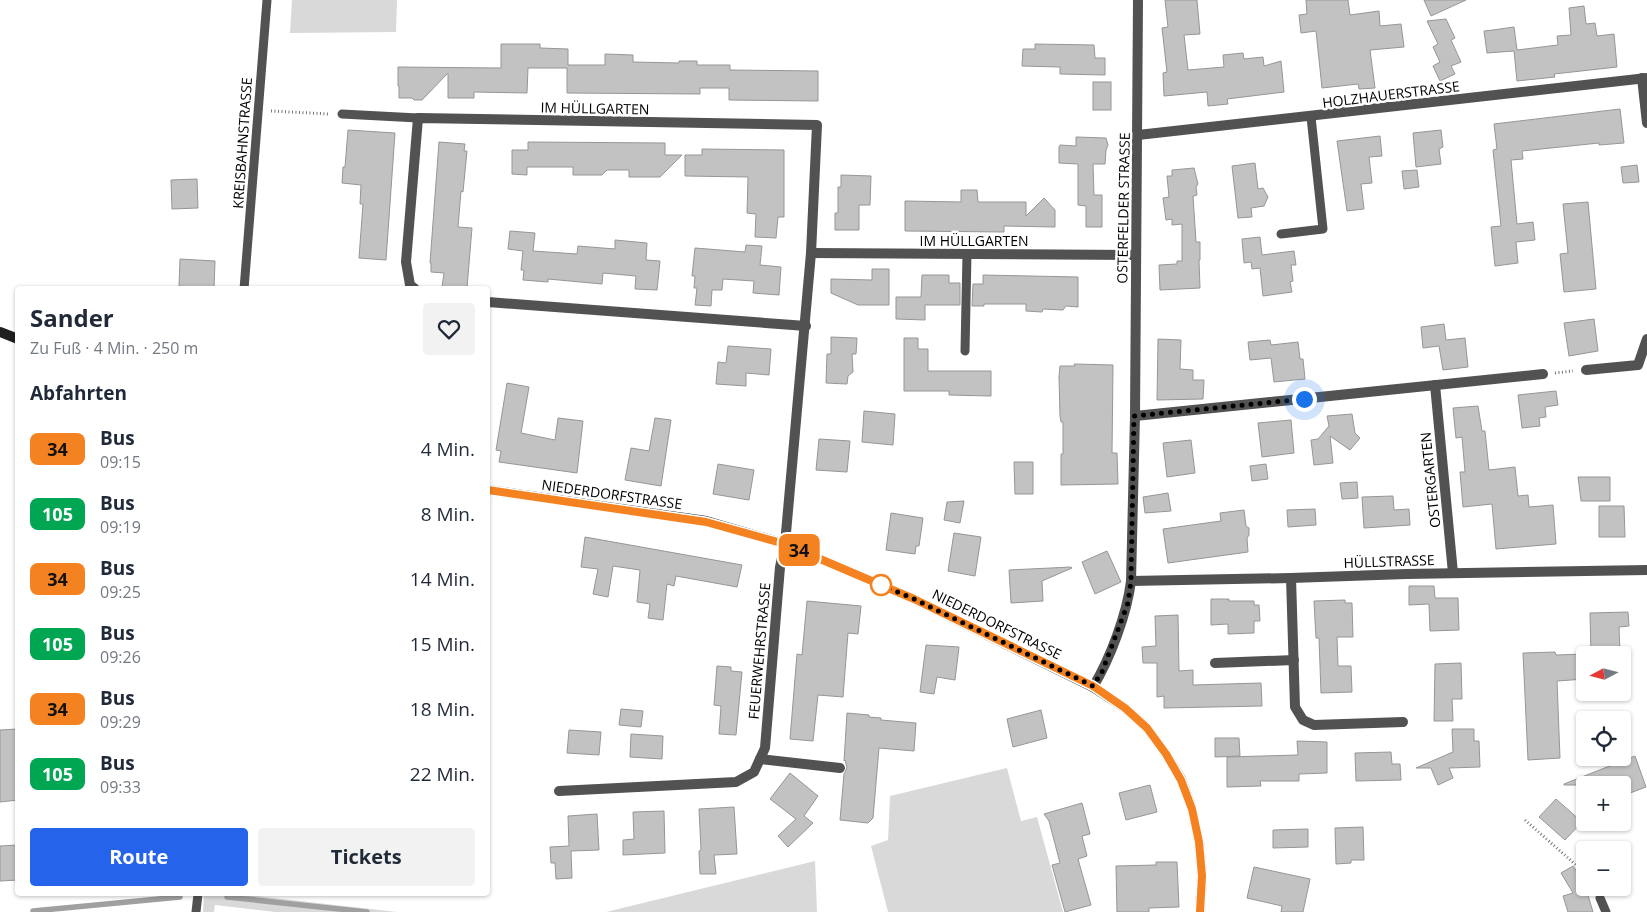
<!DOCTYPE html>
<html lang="de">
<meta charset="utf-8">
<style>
body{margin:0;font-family:"Open Sans",sans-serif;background:#f2f2f3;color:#1f2937;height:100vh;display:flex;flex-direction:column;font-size:19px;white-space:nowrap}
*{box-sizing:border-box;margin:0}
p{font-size:16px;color:#747a83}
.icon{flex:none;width:28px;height:28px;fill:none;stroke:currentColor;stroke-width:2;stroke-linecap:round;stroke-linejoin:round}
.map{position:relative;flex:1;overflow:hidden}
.side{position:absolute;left:15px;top:286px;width:475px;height:610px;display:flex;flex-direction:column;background:#fff;border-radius:5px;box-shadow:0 1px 4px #0004}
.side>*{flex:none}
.badge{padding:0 10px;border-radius:8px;font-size:18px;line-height:32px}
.needle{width:32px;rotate:263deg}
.buttons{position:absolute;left:1576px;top:646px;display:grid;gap:10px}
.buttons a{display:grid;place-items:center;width:55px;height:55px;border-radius:5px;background:#fff;box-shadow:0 1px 4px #0004;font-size:25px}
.you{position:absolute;width:25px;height:25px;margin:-12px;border:4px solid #fff;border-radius:50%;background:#1a73e8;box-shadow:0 0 0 8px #1a73e833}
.map>.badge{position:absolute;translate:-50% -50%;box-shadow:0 0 0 2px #fff}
h2{padding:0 15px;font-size:19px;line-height:45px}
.round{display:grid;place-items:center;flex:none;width:52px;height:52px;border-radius:5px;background:#f2f2f3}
.summary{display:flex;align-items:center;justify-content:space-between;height:85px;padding:0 15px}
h1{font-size:24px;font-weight:700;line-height:38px}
.action{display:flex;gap:10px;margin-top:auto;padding:10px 15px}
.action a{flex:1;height:58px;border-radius:5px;background:#2563eb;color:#fff;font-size:20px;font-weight:700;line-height:58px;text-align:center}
.action a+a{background:#f2f2f3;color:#1f2937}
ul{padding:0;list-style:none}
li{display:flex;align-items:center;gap:15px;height:65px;padding:0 15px}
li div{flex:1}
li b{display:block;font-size:19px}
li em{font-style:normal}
li .badge{min-width:55px;font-weight:700;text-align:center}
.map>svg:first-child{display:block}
</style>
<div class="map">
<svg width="1647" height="912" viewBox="0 0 1647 912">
<rect width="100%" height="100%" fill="#fff"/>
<g fill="#d9d9d9">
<path d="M292,0h105l-1,32 -106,1z"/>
<path d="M1007,768l14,53 16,-4 26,95h-175l-17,-66 17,-6 2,-44z"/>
<path d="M815,861l2,51h-211z"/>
<path d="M204,894h34l159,18h-122l-60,-7 -1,7h-11z"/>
</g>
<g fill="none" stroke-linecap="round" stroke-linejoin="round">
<g stroke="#a0a0a0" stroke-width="5.5">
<path d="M227,897l140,15"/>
<path d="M33,911l147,-14"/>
</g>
</g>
<g fill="#c2c2c2" stroke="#969696">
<path d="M1165,0h32l3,34 -16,1 4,35 36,-3 -1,-12 20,-2 1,6 19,-2 1,9 17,-5 3,31 -57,7 1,5 -20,2 -1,-14 -43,4 -1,-23 4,-1 -5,-44 6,-1z"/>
<path d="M1306,0h42l2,15 29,-4 1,15 21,-2 3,23 -34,3 5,38 -16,1 -1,-5 -36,4 -6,-57 -15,2 -2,-18 8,-1z"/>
<path d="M1424,0h42l-35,16z"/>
<path d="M1584,6l2,18 9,-1 2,13 17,-2 3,33 -63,7 1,3 -38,4 -3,-30 -27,2 -3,-22 9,-1 21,-3 3,23 41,-5 -1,-9 14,-1 -2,-27z"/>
<path d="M1446,19l9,19 -4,2 10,22 -10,4 4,8 -15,7 -7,-15 7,-4 -7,-15 5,-3 -11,-23z"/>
<path d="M501,44h39v4l28,1v16h37v-11l28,1v7l46,1v-2h18v4h33v5l88,1v30l-89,-1v-12h-29v6l-133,-1v-25h-39l-1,25 -53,-1v6h-26v-25l-26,27h-8l-2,-2h-13v-12h-1v-19l103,1z"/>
<path d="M1035,44l59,1 1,13h10v17l-45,-1v-7l-38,-1 1,-17h12z"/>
<rect x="1093" y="82" width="18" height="28"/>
<path d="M1620,109l4,34 -25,2v-2l-77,8 1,8 -12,1 6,64 16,-2 2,18 -19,2 2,21 -23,3 -4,-39 10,-1 -8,-76 4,-1 -3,-25z"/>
<path d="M348,130l47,3 -9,127 -27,-2 4,-54h-3l1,-19 -19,-2 1,-16h2z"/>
<path d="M1441,130l2,17 -4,2 2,15 -25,3 -3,-34z"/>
<path d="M1380,136l2,20 -13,1 3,26 -11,1 3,25 -17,2 -10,-70z"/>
<path d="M1076,137l30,1 2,7 -2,5 -1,14h-12l1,31h8v32h-16v-21l-8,-1v-41l-19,-1v-16l1,-2 16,1z"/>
<path d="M439,142l26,2 -1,7h3l-4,41 -2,-1 -3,36 14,1 -5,60 -25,-1 2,-14 -13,-1v-9h-1z"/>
<path d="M528,142l137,1v12h17l-22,22h-31v-7h-22l-5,5h-29v-8h-46v8l-15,-1v-24h16z"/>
<path d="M702,149l82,1v67h-6l-2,21 -21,-1 1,-23 -9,-1 1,-36 -63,-1v-21h17z"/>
<path d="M1255,163l3,26 5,-1 5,9 -4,9 -13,2 1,9 -14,1 -6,-52z"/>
<path d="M1637,165l2,17 -16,1 -2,-16z"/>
<path d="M1194,168l4,16 -2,3 1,8 -4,1 3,46h4v18h-1l1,28 -40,2 -1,-25 18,-1v-3h5v-37l-10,1v-6l-6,1 -3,-22 6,-1 -2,-21h5v-6z"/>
<path d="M1417,170l2,17 -15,2 -2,-18z"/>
<path d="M841,175l30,1 -1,29h-11v25h-24v-17h3v-26h3z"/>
<path d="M197,179l1,29 -26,1 -1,-29z"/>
<path d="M961,190h16l1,12h48v14l18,-18 11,12v17l-51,-1v6l-99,-1v-30l56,1z"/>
<path d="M1588,202l8,87 -32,3 -4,-38 8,-1 -5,-49z"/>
<path d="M510,231l25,2 -2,18 44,3 1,-8 37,3v-9l32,3 -1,17 14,1 -3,29 -22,-1 1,-13 -33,-3 -1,11 -54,-5v3l-25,-2 1,-10h-3l2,-19 -15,-2z"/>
<path d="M1260,237l2,18 32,-4 2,14h-5l2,16 -3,1 2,10 -29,4 -3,-28 -8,1 -1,-7 -7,1 -2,-24z"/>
<path d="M746,245l16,1 -2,19 21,2 -2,28 -26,-2 1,-12 -31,-2 -1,11h-10l-1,16 -16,-1 2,-17h-3l1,-12h-3l3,-28 50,4z"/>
<path d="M180,259l35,2 -1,28 -35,-2z"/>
<path d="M872,269h17v36h-31l-27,-12v-14l41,1z"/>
<path d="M922,275h27v8h11v22h-35v15l-29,-1v-22h25z"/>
<path d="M983,275l95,2v30l-12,-1 -3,4 -20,-1 -1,3 -16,-1v-7h-42v2h-12l1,-22h10z"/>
<path d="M1594,319l4,32 -29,5 -5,-33z"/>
<path d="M1444,324l2,16 19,-2 3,29 -25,3 -4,-24 -16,2 -2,-21z"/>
<path d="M831,337l26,1 -1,16h-4l1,18 -5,4 -1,8 -21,-1 1,-29h4z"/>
<path d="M904,338h14v11h10v22h63v25l-42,-1v-4h-45z"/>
<path d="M1158,339l23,1 -1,29 13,1v10h11l-1,19 -46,1z"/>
<path d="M1270,340l1,5 27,-3 2,17h3l2,20 -31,3 -3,-24 -21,2 -2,-18z"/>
<path d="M728,346l43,3 -2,26 -23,-2v13l-30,-2 2,-22 8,1z"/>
<path d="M1074,364l39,1 -1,88h5l1,31 -57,1v-31h2v-32h-2l-1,-6 -1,-39 1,-11h15z"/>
<path d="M507,383l22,4 -8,46 34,7 3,-22 25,3 -6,52 -78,-11 2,-11 -5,-1z"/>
<path d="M1556,391l2,14 -13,2 1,10 -7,1 1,8 -18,2 -4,-33z"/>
<path d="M1478,406l4,25h3l4,39 26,-3 3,29 10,-1 1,12 24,-2 3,39 -60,5 -4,-45 -29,3 -3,-35h5l-3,-35 -6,1 -3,-30z"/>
<path d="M864,411l31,3 -2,31 -31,-3z"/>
<path d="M1352,414l3,19 5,5 -10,12 -20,-14 3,27 -19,2 -3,-25 7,-1 11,-13 -2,-10z"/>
<path d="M655,418l16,2 -10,66 -36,-6 6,-32 18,3z"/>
<path d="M1291,420l3,33 -32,4 -4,-34z"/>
<path d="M819,439l31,2 -3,31 -31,-2z"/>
<path d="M1191,440l4,33 -28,4 -4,-34z"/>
<path d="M1014,462h19v32h-18z"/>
<path d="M718,464l36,6 -5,30 -36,-6z"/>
<path d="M1266,464l2,15 -16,2 -2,-15z"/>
<path d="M1578,477h32v24h-29z"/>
<path d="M1357,482l1,16 -16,1 -2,-16z"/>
<path d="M1168,493l3,18 -26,2 -2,-16z"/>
<path d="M1393,496l1,14 15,-1 1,16 -46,3 -2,-31z"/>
<path d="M964,501l-4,22 -16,-3 3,-18z"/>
<path d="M1599,506h25l1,31h-26z"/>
<path d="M1315,509l1,16 -28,2 -1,-17z"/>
<path d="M1244,510l2,16 3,2v7l-2,3 1,14 -80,11 -5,-34 58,-8 -1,-8z"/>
<path d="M891,513l32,5 -4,28h-3l-1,8 -29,-4z"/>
<path d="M954,533l27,4 -6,39 -27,-5z"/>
<path d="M585,537l157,28 -5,22 -61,-11 -2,10 -7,-2 -4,36 -15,-2 2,-14 -13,-2 3,-32 -27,-4 -5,31 -15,-3 5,-25 -17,-2z"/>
<path d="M1107,551l14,31 -26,12 -13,-32z"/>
<path d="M1071,567l1,1 -30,13 1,20 -32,2 -2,-33z"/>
<path d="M1409,586h25l1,12h23l1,32 -29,1 -1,-27 -20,1z"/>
<path d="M1211,599h18v2h25v4h5l1,16h-6v12l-26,1v-10l-17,1z"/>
<path d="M1345,600v3h7l1,34h-16l1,29h13l1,26 -31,1 -2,-55h-3l-2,-37z"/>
<path d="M807,601l54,5 -3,28 -10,-1 -5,64 -25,-2 -5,46 -23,-2 7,-85 5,1z"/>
<path d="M1628,612l1,14 -10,1 1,27 -29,1 -1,-42z"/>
<path d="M1178,615l1,56 14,-1v15l68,-2 1,23 -98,2v-12l-7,1v-34h-14l-1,-16 14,-1 -1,-30z"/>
<path d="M926,645l33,2 -4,33 -18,-3 -3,17 -14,-2z"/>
<path d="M1555,652l1,3 29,-1v25l-28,2 3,77 -32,2 -5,-107z"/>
<path d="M1461,663l1,36h-10l1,22h-19l1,-57z"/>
<path d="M717,666l14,1v4l11,1 -6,63 -17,-1 2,-28 -7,-1z"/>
<path d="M621,709l22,2 -2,16 -22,-2z"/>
<path d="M1041,710l6,28 -34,9 -6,-28z"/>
<path d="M847,713l22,2v2l12,1v2l35,3 -2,28 -35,-3 -6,70 -5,5 -28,-3 4,-46 3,-6 -2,-8 -1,1z"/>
<path d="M18,729v71l-18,2v-72z"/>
<path d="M1452,729h22v12h5l1,26 -31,1 4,10 -15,7 -7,-17h-15l37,-16z"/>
<path d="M569,730l32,2 -2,23 -32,-2z"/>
<path d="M631,734l32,2 -1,23 -32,-2z"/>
<path d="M1215,738h24l1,18 -25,1z"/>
<path d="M1297,741l30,1v31l-28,1v7h-39l1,5 -34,1v-30l71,-2z"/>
<path d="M1391,752l1,12h8l1,16 -45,1 -1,-28z"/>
<path d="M1635,756l11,31 -24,9v-11h-58v-1z"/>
<path d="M790,773l28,23 -14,20 9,7 -25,24 -10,-11 18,-17 -26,-20z"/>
<path d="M1150,785l7,27 -31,8 -7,-27z"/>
<path d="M1556,799l26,23 -17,18 -26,-23z"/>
<path d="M1082,803l8,31 -8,2 5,20 -9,3 13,46 -26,7 -13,-47 8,-2 -11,-42 -5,-7z"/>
<path d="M734,807l3,47 -23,1 2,19h-16l-1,-23 2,-1 -2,-41z"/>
<path d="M664,811l1,42 -42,2v-15l11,-1 -1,-27z"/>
<path d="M597,814l2,36 -28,1 1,27 -16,1 -1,-16h-4l-1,-16 19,-1 -1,-30z"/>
<path d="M1363,827l1,33h-13v3l-15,1 -1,-36z"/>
<path d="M1308,829v18l-35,1v-18z"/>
<path d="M18,845v35l-18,1v-35z"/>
<path d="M1156,862h21l2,45 -30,1v4h-32l-1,-46 40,-1z"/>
<path d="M1573,866l11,16 9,30h-25l-5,-16 10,-3 -12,-20z"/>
<path d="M1254,867l56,12 -7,33h-22l1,-6 -35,-8z"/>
</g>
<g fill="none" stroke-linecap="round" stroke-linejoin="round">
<g stroke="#747474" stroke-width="3" stroke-dasharray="1 2.5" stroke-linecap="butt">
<path d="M271,111l58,3"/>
<path d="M1555,373l18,-2"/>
<path d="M1525,820l60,53"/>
</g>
<g stroke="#525252" stroke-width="9">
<path d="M342,114l76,4"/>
<path d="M1281,234l42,-5 -12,-112"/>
<path d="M244,289l23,-289"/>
<path d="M965,351l2,-97"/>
<path d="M1600,898l6,14"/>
<path d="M196,912l2,-18"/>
</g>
<g stroke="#525252" stroke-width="10">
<path d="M1642,78l5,45"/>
<path d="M1138,135l509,-57"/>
<path d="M811,253l325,2"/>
<path d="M415,289l-5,-4 -4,-23 12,-144 399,7 -6,128 -26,291 -5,23 -15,181 -11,24 -18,10 -177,9"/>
<path d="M488,302l318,24"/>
<path d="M1586,370l52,-5 9,-26"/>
<path d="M1435,385l18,188"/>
<path d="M1135,416l408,-42"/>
<path d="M1291,578l4,129 8,13 11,5 89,-3"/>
<path d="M1131,581l160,-3 115,-4 241,-4"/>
<path d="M1215,663l79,-3"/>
<path d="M1093,687c17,-28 34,-73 38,-106l4,-165 3,-416"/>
<path d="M760,759l80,9"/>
</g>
<g stroke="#1f1f1f" stroke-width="10">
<path d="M0,332l18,7"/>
<path d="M488,490l218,31 79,23 129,55 179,88 32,21 22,20 19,26 15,25 11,30 7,33 3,34 -2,36"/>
</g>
</g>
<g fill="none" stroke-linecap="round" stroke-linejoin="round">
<g stroke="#fff" stroke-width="11">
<path id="line" d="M488,490l218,32 79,22 129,55 179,87 32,22 22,20 19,26 15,26 11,29 7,33 3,34 -2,36"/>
</g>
<use href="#line" stroke="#f58220" stroke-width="8"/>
<path stroke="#000" stroke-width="5" stroke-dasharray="0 9" d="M881,585l-4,-2 37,16 179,87 9,-14 26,-69 3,-22 3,-165 170,-17"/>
</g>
<circle fill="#fff" stroke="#f58220" stroke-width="2.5" cx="881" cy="585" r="10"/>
<g text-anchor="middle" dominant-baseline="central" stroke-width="5" stroke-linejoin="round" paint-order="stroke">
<g font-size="14" fill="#000" stroke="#fff">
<text transform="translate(1391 94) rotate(-7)">HOLZHAUERSTRASSE</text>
<text transform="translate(595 108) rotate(1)">IM HÜLLGARTEN</text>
<text transform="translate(242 143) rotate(-86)">KREISBAHNSTRASSE</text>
<text transform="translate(1123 208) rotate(-89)">OSTERFELDER STRASSE</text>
<text x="974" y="240">IM HÜLLGARTEN</text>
<text transform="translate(1430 480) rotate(-96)">OSTERGARTEN</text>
<text transform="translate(612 494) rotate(8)">NIEDERDORFSTRASSE</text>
<text transform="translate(1389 561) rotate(-2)">HÜLLSTRASSE</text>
<text transform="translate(997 624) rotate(26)">NIEDERDORFSTRASSE</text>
<text transform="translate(759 651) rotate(-85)">FEUERWEHRSTRASSE</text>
</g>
</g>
</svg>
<div class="buttons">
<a><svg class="needle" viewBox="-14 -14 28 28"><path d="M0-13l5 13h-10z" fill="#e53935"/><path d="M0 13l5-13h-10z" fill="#747a83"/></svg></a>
<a><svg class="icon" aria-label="locate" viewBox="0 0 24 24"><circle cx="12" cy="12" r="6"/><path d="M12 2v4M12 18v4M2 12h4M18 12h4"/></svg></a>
<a>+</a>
<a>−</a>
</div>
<div class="you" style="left:1304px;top:399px"></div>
<b class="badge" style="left:799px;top:550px;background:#f58220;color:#111">34</b>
<section class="side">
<div class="summary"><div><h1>Sander</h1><p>Zu Fuß · 4 Min. · 250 m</p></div><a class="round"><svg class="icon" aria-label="heart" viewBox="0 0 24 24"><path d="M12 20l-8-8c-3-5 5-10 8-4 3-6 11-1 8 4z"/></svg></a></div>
<h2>Abfahrten</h2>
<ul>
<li><span class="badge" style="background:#f58220;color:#111">34</span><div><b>Bus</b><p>09:15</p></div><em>4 Min.</em></li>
<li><span class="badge" style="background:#00a651;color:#fff">105</span><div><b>Bus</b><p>09:19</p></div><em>8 Min.</em></li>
<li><span class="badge" style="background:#f58220;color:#111">34</span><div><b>Bus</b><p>09:25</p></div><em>14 Min.</em></li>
<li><span class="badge" style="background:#00a651;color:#fff">105</span><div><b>Bus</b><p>09:26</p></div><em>15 Min.</em></li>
<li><span class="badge" style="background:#f58220;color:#111">34</span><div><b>Bus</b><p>09:29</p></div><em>18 Min.</em></li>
<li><span class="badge" style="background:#00a651;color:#fff">105</span><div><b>Bus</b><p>09:33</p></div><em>22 Min.</em></li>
</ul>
<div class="action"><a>Route</a><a>Tickets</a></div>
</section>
</div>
